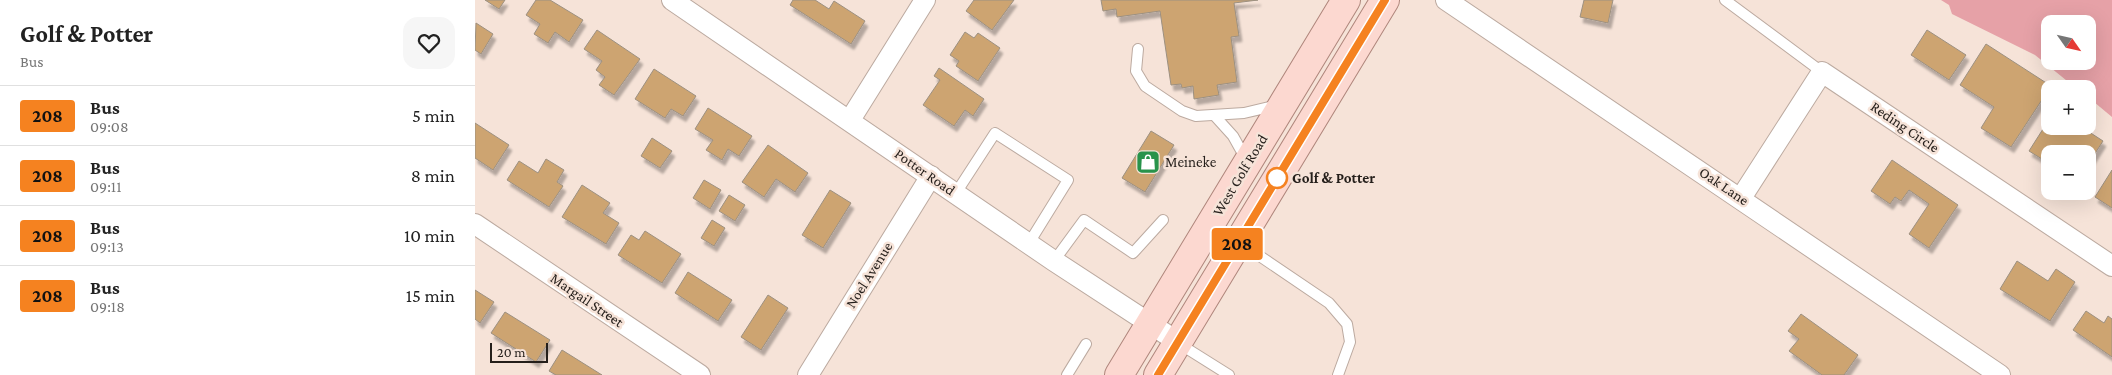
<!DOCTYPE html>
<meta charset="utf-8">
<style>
body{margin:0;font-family:"Crimson Pro",serif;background:#f6f6f6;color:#222;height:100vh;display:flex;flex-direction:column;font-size:19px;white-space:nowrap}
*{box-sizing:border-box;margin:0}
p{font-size:16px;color:#767676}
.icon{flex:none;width:28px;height:28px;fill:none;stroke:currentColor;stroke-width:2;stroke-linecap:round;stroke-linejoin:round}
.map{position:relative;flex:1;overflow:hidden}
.sheet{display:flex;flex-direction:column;background:#fff;width:475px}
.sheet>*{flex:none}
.badge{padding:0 10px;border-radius:4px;font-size:18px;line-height:32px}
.needle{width:32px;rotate:124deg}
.buttons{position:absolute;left:1566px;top:15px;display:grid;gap:10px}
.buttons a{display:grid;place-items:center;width:55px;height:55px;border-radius:10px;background:#fff;box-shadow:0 5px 20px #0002;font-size:25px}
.scale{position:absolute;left:15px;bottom:12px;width:58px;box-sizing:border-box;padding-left:5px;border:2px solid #251f1b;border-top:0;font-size:14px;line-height:18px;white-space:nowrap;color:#251f1b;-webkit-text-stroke:4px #f6e3d8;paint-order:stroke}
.map>.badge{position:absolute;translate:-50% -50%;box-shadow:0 0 0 2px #fff}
.round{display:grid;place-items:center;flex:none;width:52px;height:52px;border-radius:15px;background:#f6f6f6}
.overview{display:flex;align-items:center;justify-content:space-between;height:85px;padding:0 20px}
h1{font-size:24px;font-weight:700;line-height:38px}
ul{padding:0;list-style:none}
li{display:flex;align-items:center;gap:15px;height:60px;padding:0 20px;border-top:1px solid #e0e0e0}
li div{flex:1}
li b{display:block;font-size:19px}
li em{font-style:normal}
li .badge{min-width:55px;font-weight:700;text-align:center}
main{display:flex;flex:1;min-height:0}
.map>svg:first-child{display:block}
</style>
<main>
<section class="sheet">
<div class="overview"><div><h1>Golf &amp; Potter</h1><p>Bus</p></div><a class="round"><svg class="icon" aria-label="heart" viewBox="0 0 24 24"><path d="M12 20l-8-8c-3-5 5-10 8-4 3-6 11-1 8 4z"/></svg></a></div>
<ul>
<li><span class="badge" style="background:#f58220;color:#111">208</span><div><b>Bus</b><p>09:08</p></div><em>5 min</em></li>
<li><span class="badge" style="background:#f58220;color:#111">208</span><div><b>Bus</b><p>09:11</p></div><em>8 min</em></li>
<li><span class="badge" style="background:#f58220;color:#111">208</span><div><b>Bus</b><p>09:13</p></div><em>10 min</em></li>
<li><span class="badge" style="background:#f58220;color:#111">208</span><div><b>Bus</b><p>09:18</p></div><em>15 min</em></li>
</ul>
</section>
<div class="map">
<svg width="1637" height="375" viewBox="0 0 1637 375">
<defs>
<filter id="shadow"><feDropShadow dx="3" dy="5.5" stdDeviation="1" flood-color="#0004"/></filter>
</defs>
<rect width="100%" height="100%" fill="#f6e3d8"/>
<path fill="#e6a1a7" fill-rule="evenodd" d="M1466,0h171v117l-24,-20 -1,-8h-10l-42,-34 -83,-41 -3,-9zM1575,24h37v37h-37z"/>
<g fill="#cda471" stroke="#9c9081" filter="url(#shadow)">
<path d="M10,0h20l-6,9z"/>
<path d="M61,0h14l33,20 -14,22 -14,-10 -7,11 -14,-9 6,-10 -14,-9z"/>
<path d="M318,0h22l14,9 5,-8 31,20 -14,23 -61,-39z"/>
<path d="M499,0h40l-22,30 -26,-19z"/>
<path d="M626,0h157l-24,3 5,33 -8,1 6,45 -20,3 2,10 -25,4 -1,-13 -11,2 -1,-4 -10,1 -11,-74 -43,6 -1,-8 -13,2z"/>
<path d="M1109,0h29l-5,23 -28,-6z"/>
<path d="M1,23l17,11 -12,20 -6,-4z"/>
<path d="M122,30l43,29 -26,36 -15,-10 6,-8 -9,-7 6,-9 -18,-12z"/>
<path d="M1452,30l39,25 -17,25 -38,-25z"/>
<path d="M490,32l9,6 4,-5 22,15 -22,33 -22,-15 3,-5 -9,-6z"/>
<path d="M1511,44l65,42 -40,61 -30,-19 13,-21 -34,-22z"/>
<path d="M464,68l45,31 -11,17 -8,-6 -11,16 -31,-21 17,-25 -6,-4z"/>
<path d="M179,69l42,27 -13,20 -12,-7 -6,9 -30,-19z"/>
<path d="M233,108l44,28 -13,20 -11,-7 -6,11 -16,-10 7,-10 -18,-11z"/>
<path d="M1575,118v8h30l23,15 -16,25v-12h-37v10l-21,-13z"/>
<path d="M0,123l34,22 -16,25 -18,-12z"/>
<path d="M676,131l23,14 -29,47 -23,-14z"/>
<path d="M177,138l20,13 -12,17 -19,-12z"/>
<path d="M293,145l40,28 -13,19 -19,-13 -12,18 -22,-15z"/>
<path d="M71,159l18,11 -7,12 6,4 -14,21 -42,-27 12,-19 19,12z"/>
<path d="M1417,160l66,45 -29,43 -20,-14 20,-30 -20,-14 -8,11 -6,-4 -5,7 -19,-13z"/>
<path d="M1637,170v38l-17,-11z"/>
<path d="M229,180l17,10 -11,19 -17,-11z"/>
<path d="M107,185l28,18 -7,10 16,10 -13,21 -44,-27z"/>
<path d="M355,190l21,13 -28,45 -21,-13z"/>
<path d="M254,195l16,10 -10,16 -16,-10z"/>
<path d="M237,220l13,8 -11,18 -13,-8z"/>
<path d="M170,231l36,23 -19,29 -44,-28 13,-20 8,5z"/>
<path d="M1542,261l31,20 8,-12 19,13 -25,39 -50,-32z"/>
<path d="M213,272l44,28 -14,21 -43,-28z"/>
<path d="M0,290l19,12 -14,21 -5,-4z"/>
<path d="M293,295l20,13 -27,42 -20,-13z"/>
<path d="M1611,311l18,12 4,-7 4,3v38l-39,-27z"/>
<path d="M30,312l45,28 -14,22 -45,-29z"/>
<path d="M1326,314l57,41 -14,20h-22l-33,-24 10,-12 -11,-8z"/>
<path d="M87,350l40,25h-46l-7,-4z"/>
</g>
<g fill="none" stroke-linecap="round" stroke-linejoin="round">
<g stroke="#bcaaa0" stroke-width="12">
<g id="service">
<path d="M1250,0l97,72"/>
<path d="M663,49l-2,22 9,15 37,25 14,5 48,-3 30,-7"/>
<path d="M739,115l19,21 14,25"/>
<path d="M481,193l39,-60 73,47 -39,63"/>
<path d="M764,242l90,61 18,21 3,18 -12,33"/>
<path d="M579,261l30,-41 49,33 30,-33"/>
<path d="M703,343l51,32"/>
<path d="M592,375l19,-31"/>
</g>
</g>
<g stroke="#bcaaa0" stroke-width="22">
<g id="minor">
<path d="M197,0l382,261 124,81"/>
<path d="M971,0l554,375"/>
<path d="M375,120l75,-120"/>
<path d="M1266,198l81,-126 290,194"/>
<path d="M0,224l225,151"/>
<path d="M333,375l123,-199"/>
</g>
</g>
<g stroke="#af867c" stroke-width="30">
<g id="primary">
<path d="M644,375l227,-375"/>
<path d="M683,375l227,-375"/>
</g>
</g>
<use href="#service" stroke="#fff" stroke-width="10"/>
<use href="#minor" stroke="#fff" stroke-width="20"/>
<use href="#primary" stroke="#fcd8d0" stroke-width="28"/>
</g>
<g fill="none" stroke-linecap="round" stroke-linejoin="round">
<g stroke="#fff" stroke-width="11">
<path id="line" d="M683,375l227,-375"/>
</g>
<use href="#line" stroke="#f58220" stroke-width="8"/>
</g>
<defs>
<g id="shop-square" transform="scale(1.25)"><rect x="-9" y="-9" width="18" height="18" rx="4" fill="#28934b" stroke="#f6e3d8"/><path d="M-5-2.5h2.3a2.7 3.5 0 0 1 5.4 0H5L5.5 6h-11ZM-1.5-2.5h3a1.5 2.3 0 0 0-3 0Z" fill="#fff"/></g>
</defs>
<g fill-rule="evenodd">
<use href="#shop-square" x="673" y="162"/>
</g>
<circle fill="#fff" stroke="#f58220" stroke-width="2.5" cx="802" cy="178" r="10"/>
<g text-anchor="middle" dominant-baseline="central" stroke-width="5" stroke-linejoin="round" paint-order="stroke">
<g font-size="15" fill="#251f1b" stroke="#f6e3d8">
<text transform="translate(1430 127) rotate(34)">Reding Circle</text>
<text transform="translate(450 172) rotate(35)">Potter Road</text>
<text transform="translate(765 175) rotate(-59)">West Golf Road</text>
<text transform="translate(1249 186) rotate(34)">Oak Lane</text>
<text transform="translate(394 275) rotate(-58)">Noel Avenue</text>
<text transform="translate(112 300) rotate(34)">Margail Street</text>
</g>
<g font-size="15" fill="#251f1b" stroke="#f6e3d8" text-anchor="start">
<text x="690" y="162">Meineke</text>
</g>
<g font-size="15" font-weight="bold" fill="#251f1b" stroke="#f6e3d8" text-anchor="start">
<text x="817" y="178">Golf &amp; Potter</text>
</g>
</g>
</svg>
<div class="buttons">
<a><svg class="needle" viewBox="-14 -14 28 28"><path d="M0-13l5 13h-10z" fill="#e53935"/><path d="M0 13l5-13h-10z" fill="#767676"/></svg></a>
<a>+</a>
<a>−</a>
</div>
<div class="scale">20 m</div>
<b class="badge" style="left:762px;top:244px;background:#f58220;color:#111">208</b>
</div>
</main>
